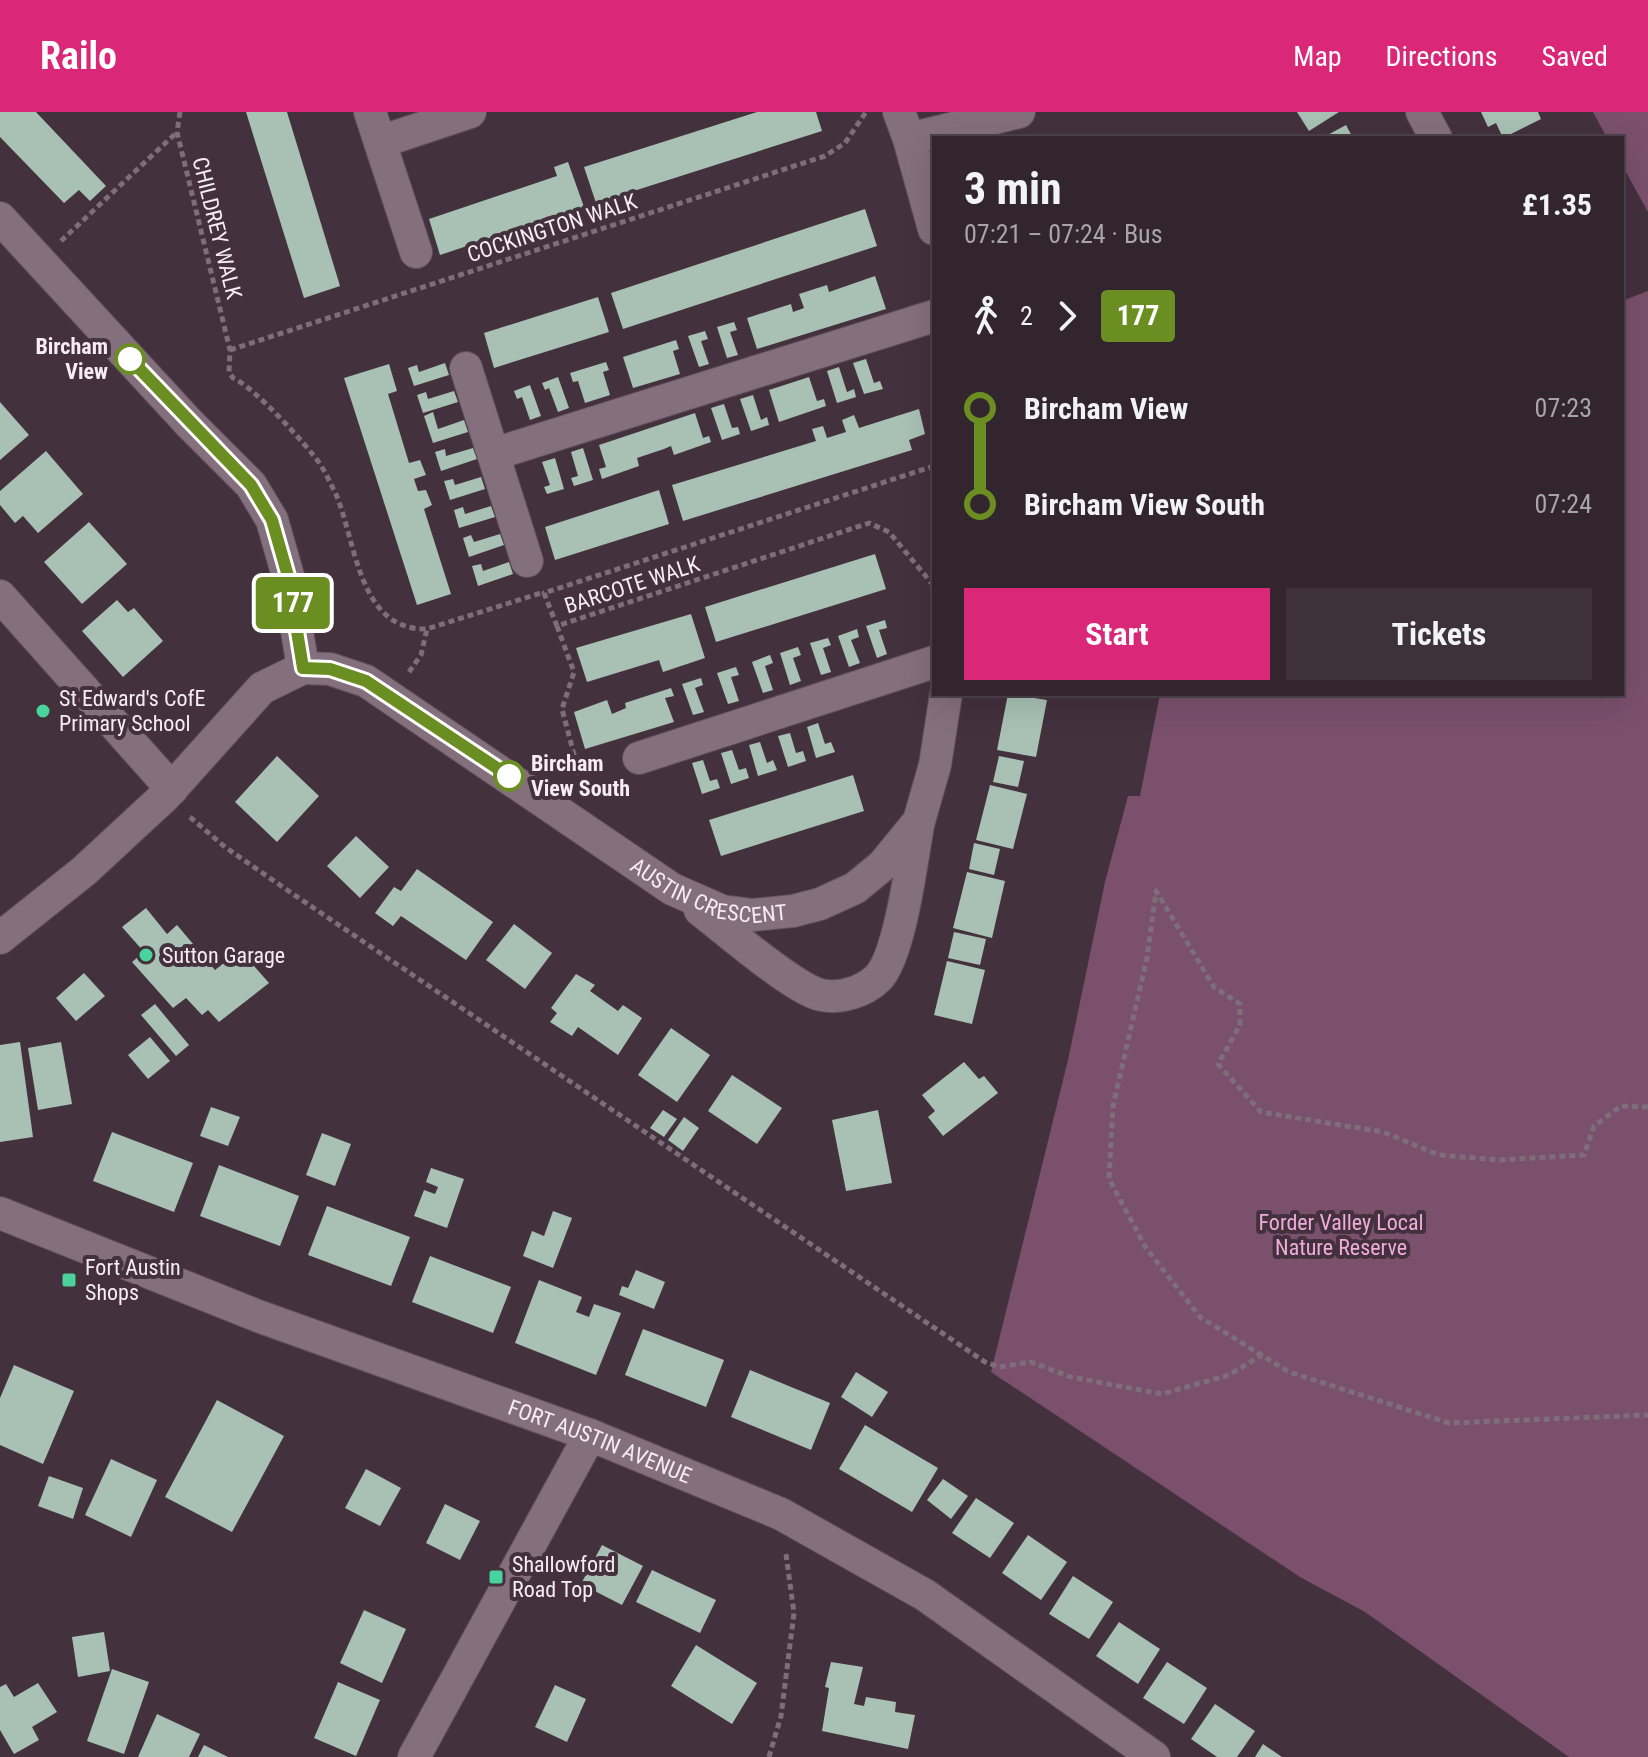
<!DOCTYPE html>
<meta charset="utf-8">
<style>
body{margin:0;font-family:"Roboto Condensed",sans-serif;background:#3d313a;color:#f1f3f6;height:100vh;display:flex;flex-direction:column;font-size:30px;white-space:nowrap}
*{box-sizing:border-box;margin:0}
p{font-size:26px;color:#a8a5aa}
.icon{flex:none;width:44px;height:44px;fill:none;stroke:currentColor;stroke-width:2;stroke-linecap:round;stroke-linejoin:round}
.map{position:relative;flex:1;overflow:hidden}
.details{position:absolute;left:932px;top:24px;width:692px;height:560px;display:flex;flex-direction:column;background:#32252e;border-radius:0px;box-shadow:0 8px 32px #0002,0 0 0 2px #4d424a}
.details>*{flex:none}
.badge{padding:0 16px;border-radius:6px;font-size:28px;line-height:52px}
.map>.badge{position:absolute;translate:-50% -50%;box-shadow:0 0 0 4px #fff}
.legs{display:flex;align-items:center;gap:12px;height:88px;padding:0 32px;font-size:26px}
.legs p{margin-inline-start:auto}
.summary{display:flex;align-items:center;justify-content:space-between;height:136px;padding:0 32px}
h1{font-size:44px;font-weight:700;line-height:60px}
.cta{display:flex;gap:16px;margin-top:auto;padding:16px 32px}
.cta a{flex:1;height:92px;border-radius:0px;background:#db2777;color:#fff;font-size:32px;font-weight:700;line-height:92px;text-align:center}
.cta a+a{background:#3d313a;color:#f1f3f6}
ul{padding:0 32px;list-style:none}
li{display:flex;align-items:center;gap:28px;height:96px;font-size:30px}
li i{display:grid;place-items:center;width:12px;height:100%;margin:0 10px;background:currentColor}
li i::after{content:'';width:20px;height:20px;margin:-10px;border:6px solid;border-radius:50%;background:#32252e}
li p{margin-inline-start:auto}
li:first-child i{background:linear-gradient(#0000 50%,currentColor 0)}
li:last-child i{background:linear-gradient(currentColor 50%,#0000 0)}
header{display:flex;align-items:center;gap:48px;box-sizing:border-box;height:112px;padding:0 40px;background:#db2777;color:#fff}
header strong{font-size:38px}
nav{display:flex;gap:44px;margin-inline-start:auto;font-size:28px}
.map>svg:first-child{display:block}
</style>
<header>
<strong>Railo</strong>
<nav><a>Map</a><a>Directions</a><a>Saved</a></nav>
</header>
<div class="map">
<svg width="1648" height="1645" viewBox="0 0 1648 1645">
<rect width="100%" height="100%" fill="#43313d"/>
<g fill="#7a506d">
<path d="M1593,0h55v100l-26,-47v-27h-15z"/>
<path d="M1648,179v1466h-79l-204,-145 -65,-35 -309,-205 77,-312 37,-178 23,-86h12l20,-102h462v-393z"/>
</g>
<g fill="#a8c1b4">
<path d="M0,0h36l70,74 -16,15 -11,-11 -15,13 -64,-66z"/>
<path d="M246,0h41l53,174 -36,12z"/>
<path d="M757,0h59l6,19 -226,72 -12,-36z"/>
<path d="M1297,0h42l-30,19z"/>
<path d="M1481,0h57l3,7 -38,19 -7,-15 -8,4z"/>
<path d="M1346,13l7,13h-31z"/>
<path d="M568,50l16,45 -144,48 -11,-36 128,-43 -3,-9z"/>
<path d="M865,97l12,37 -254,83 -12,-36z"/>
<path d="M875,164l11,33 -129,40 -10,-31 44,-14 2,8 11,-4 -5,-14 28,-9 2,7z"/>
<path d="M598,185l11,35 -115,36 -10,-35z"/>
<path d="M734,210l3,8 -7,2 8,23 -11,3 -10,-31z"/>
<path d="M705,219l3,8 -7,2 8,23 -10,3 -11,-31z"/>
<path d="M676,228l3,9 -6,2 7,23 -47,14 -10,-31z"/>
<path d="M866,247l8,24 6,-2 3,8 -19,5 -11,-31z"/>
<path d="M606,250l3,8 -6,2 7,23 -25,8 -7,-22 -5,1 -3,-9z"/>
<path d="M445,251l4,12 -35,11 -6,-18 9,-3 2,7z"/>
<path d="M389,252l8,27 -9,3 21,69 11,-3 6,15 -12,4 4,12 8,-1 6,15 -8,4 27,85 -34,11 -73,-227z"/>
<path d="M839,255l8,25 7,-3 2,8 -19,6 -10,-32z"/>
<path d="M558,265l11,31 -11,4 -9,-24 -4,2 -3,-7z"/>
<path d="M809,265l8,24 7,-2 2,7 -47,16 -10,-32z"/>
<path d="M530,273l11,31 -11,4 -8,-23 -5,2 -3,-8z"/>
<path d="M454,279l4,11 -35,11 -6,-18 9,-3 2,7z"/>
<path d="M753,283l8,25 6,-3 2,8 -18,6 -11,-32z"/>
<path d="M0,290l29,33 -29,25z"/>
<path d="M724,292l8,24 6,-1 2,7 -18,6 -11,-32z"/>
<path d="M919,297l6,25 -16,6 3,10 -229,71 -11,-36 144,-44 -4,-12 11,-3 4,12 19,-6 -4,-12 12,-5 5,13z"/>
<path d="M433,300l5,17 26,-9 4,12 -35,11 -9,-27z"/>
<path d="M695,301l8,25 6,-2 2,6 -37,13 -3,-9 -7,3 -27,9 2,8 -37,13 -3,-10 7,-2 -7,-22z"/>
<path d="M473,336l4,11 -36,12 -6,-19 10,-3 1,7z"/>
<path d="M583,336l10,32 -19,6 -3,-8 7,-2 -7,-24z"/>
<path d="M46,339l37,43 -45,39 -15,-17 -8,7 -15,-18v-14z"/>
<path d="M555,346l9,31 -17,5 -3,-7 6,-2 -8,-23z"/>
<path d="M481,365l4,12 -35,11 -6,-19 9,-2 2,6z"/>
<path d="M659,378l10,34 -114,36 -10,-33z"/>
<path d="M491,394l4,11 -36,11 -5,-18 9,-3 2,7z"/>
<path d="M89,410l38,42 -45,40 -38,-42z"/>
<path d="M500,422l4,11 -35,12 -6,-19 8,-3 3,7z"/>
<path d="M875,442l11,35 -170,53 -11,-35z"/>
<path d="M509,450l4,12 -35,12 -6,-20 9,-2 2,7z"/>
<path d="M117,488l11,12 6,-4 29,33 -40,36 -41,-46z"/>
<path d="M691,502l14,44 -42,14 -4,-12 -72,22 -11,-34z"/>
<path d="M885,508l2,8 -8,2 8,24 -10,4 -11,-32z"/>
<path d="M857,517l2,8 -8,3 9,23 -11,4 -11,-31z"/>
<path d="M828,526l3,7 -8,3 8,24 -10,3 -11,-32z"/>
<path d="M798,535l3,8 -8,3 8,23 -11,4 -10,-32z"/>
<path d="M770,543l3,8 -8,3 8,24 -10,3 -11,-31z"/>
<path d="M736,555l3,8 -8,2 8,24 -11,3 -11,-31z"/>
<path d="M701,566l2,7 -8,3 9,24 -11,3 -11,-31z"/>
<path d="M671,576l3,8 -9,2 9,24 -89,27 -11,-37 33,-12 5,14 14,-6 -1,-5z"/>
<path d="M1008,582l39,6 -11,57 -39,-7z"/>
<path d="M818,611l7,21 6,-2 4,10 -19,6 -9,-31z"/>
<path d="M790,621l6,20 7,-2 3,10 -18,6 -10,-31z"/>
<path d="M760,630l7,21 6,-3 4,10 -19,6 -9,-31z"/>
<path d="M732,638l7,20 7,-2 3,10 -18,6 -10,-31z"/>
<path d="M277,644l42,40 -42,46 -42,-40z"/>
<path d="M999,644l25,5 -6,26 -25,-5z"/>
<path d="M703,648l7,21 7,-2 3,9 -18,6 -10,-31z"/>
<path d="M853,663l11,36 -143,45 -12,-36z"/>
<path d="M990,673l37,9 -14,55 -37,-9z"/>
<path d="M356,724l33,31 -29,31 -33,-32z"/>
<path d="M974,731l26,6 -6,26 -25,-6z"/>
<path d="M417,757l76,53 -27,38 -65,-44 -8,10 -18,-13 19,-26 7,4z"/>
<path d="M967,760l38,9 -13,57 -39,-10z"/>
<path d="M146,796l21,26 10,-9 38,45 25,-20 29,33 -50,39 -11,-12 -6,5 -16,-17 -13,10 -41,-46 12,-10 -22,-25z"/>
<path d="M514,812l38,29 -27,36 -39,-29z"/>
<path d="M954,820l32,7 -6,26 -32,-7z"/>
<path d="M947,849l38,9 -13,54 -38,-9z"/>
<path d="M84,861l21,23 -29,25 -20,-23z"/>
<path d="M576,862l19,11 -5,6 28,20 5,-6 19,13 -24,37 -40,-28 -6,9 -22,-14 7,-9 -6,-5z"/>
<path d="M155,892l34,41 -13,11 -35,-41z"/>
<path d="M671,916l39,27 -33,47 -39,-27z"/>
<path d="M150,925l20,24 -22,18 -20,-24z"/>
<path d="M20,930l13,95 -33,5v-97z"/>
<path d="M61,930l11,62 -34,6 -10,-62z"/>
<path d="M964,950l15,17 5,-3 14,17 -55,43 -15,-19 7,-6 -13,-16z"/>
<path d="M732,963l50,33 -25,36 -49,-33z"/>
<path d="M211,995l29,10 -12,29 -28,-10z"/>
<path d="M663,998l14,9 -13,18 -14,-9z"/>
<path d="M878,998l14,73 -46,8 -14,-71z"/>
<path d="M684,1005l15,11 -16,23 -15,-11z"/>
<path d="M112,1020l81,31 -19,49 -81,-31z"/>
<path d="M322,1021l29,11 -16,42 -29,-11z"/>
<path d="M219,1053l80,31 -19,50 -80,-30z"/>
<path d="M431,1056l33,11 -17,49 -33,-12 10,-26 11,4 3,-7 -12,-5z"/>
<path d="M327,1094l83,31 -19,49 -83,-31z"/>
<path d="M553,1099l19,7 -19,50 -30,-12 9,-25 12,5z"/>
<path d="M430,1144l81,31 -18,46 -81,-31z"/>
<path d="M636,1158l29,12 -11,27 -35,-14 3,-9 6,2z"/>
<path d="M539,1168l43,17 -6,15 13,5 5,-13 27,9 -25,62 -81,-32z"/>
<path d="M643,1217l81,31 -18,47 -81,-32z"/>
<path d="M14,1253l60,26 -31,73 -43,-19v-47z"/>
<path d="M750,1258l80,33 -19,47 -80,-33z"/>
<path d="M856,1260l32,20 -16,25 -31,-20z"/>
<path d="M217,1288l67,36 -52,96 -67,-35z"/>
<path d="M865,1313l73,43 -26,44 -73,-43z"/>
<path d="M111,1347l46,21 -26,57 -46,-22z"/>
<path d="M366,1357l35,19 -21,38 -35,-18z"/>
<path d="M49,1364l34,12 -10,31 -35,-13z"/>
<path d="M943,1367l25,17 -17,23 -24,-19z"/>
<path d="M976,1386l38,25 -24,35 -38,-25z"/>
<path d="M445,1392l35,17 -20,39 -34,-17z"/>
<path d="M1028,1423l39,27 -26,38 -39,-27z"/>
<path d="M602,1433l41,21 -21,39 -41,-21z"/>
<path d="M652,1458l64,30 -16,33 -64,-31z"/>
<path d="M1073,1464l40,26 -24,37 -40,-25z"/>
<path d="M364,1498l42,19 -24,54 -42,-20z"/>
<path d="M1119,1510l41,27 -22,35 -42,-28z"/>
<path d="M104,1520l6,39 -32,6 -6,-40z"/>
<path d="M696,1533l61,38 -25,41 -61,-38z"/>
<path d="M831,1550l32,5 -9,37 10,2 2,-9 30,5 -1,10 20,3 -7,34 -86,-18 7,-43 -4,-1z"/>
<path d="M1167,1550l40,26 -23,36 -41,-26z"/>
<path d="M112,1557l37,13 -25,72 -37,-13z"/>
<path d="M338,1570l42,18 -24,56 -42,-18z"/>
<path d="M38,1571l19,29 -25,15 7,13 -25,14 -14,-24v-43l6,-3 8,13z"/>
<path d="M555,1573l31,14 -19,43 -32,-15z"/>
<path d="M1215,1592l40,27 -18,26h-20l-26,-18z"/>
<path d="M157,1602l43,20 -11,23h-51z"/>
<path d="M1263,1632l19,13h-27z"/>
<path d="M204,1633l24,12h-30z"/>
</g>
<g fill="none" stroke-linecap="round" stroke-linejoin="round">
<g stroke="#5f4f5a" stroke-width="34">
<g id="minor">
<path d="M370,0l46,140"/>
<path d="M899,0l10,27 25,90"/>
<path d="M1422,0l14,26"/>
<path d="M909,27l110,-27"/>
<path d="M380,30l90,-30"/>
<path d="M0,106l189,205 62,62 21,35 16,56 15,92"/>
<path d="M466,256l61,193"/>
<path d="M494,342l440,-138"/>
<path d="M0,484l172,193"/>
<path d="M639,646l295,-96"/>
<path d="M700,798c25,19 94,79 121,85 19,4 43,-3 57,-17 22,-22 34,-119 40,-153"/>
<path id="s1" d="M0,826l84,-67 81,-75 97,-108 41,-20 27,1 36,12 306,208 50,22 31,4 40,-4 27,-7 35,-16 28,-23 36,-44 16,-56 11,-71"/>
<path id="s2" d="M0,1101l258,103 332,119 191,79 144,81 229,162"/>
<path d="M414,1645l176,-322"/>
</g>
</g>
<g stroke="#7e6e79" stroke-width="5" stroke-dasharray="6 4" stroke-linecap="butt">
<path d="M180,0l-3,20 53,218 -1,22 4,6c20,8 74,67 87,86 6,9 10,19 15,28 21,46 22,139 92,137l117,-37"/>
<path d="M61,129l115,-108"/>
<path d="M230,238l595,-194 20,-13 21,-31"/>
<path d="M934,354l-390,127 13,33 312,-103 20,9 45,54"/>
<path d="M557,514l17,46 -12,37 19,72v9"/>
<path d="M409,560l12,-17 6,-26"/>
<path d="M190,705l35,30 65,45 695,470 14,5 32,-5 40,15 91,17 67,-19 33,-20"/>
<path d="M1648,995l-27,-1 -27,20 -10,29 -85,5 -60,-5 -56,-23 -122,-20 -43,-48 22,-39v-21l-26,-17 -58,-96 -9,67 -34,148 -4,73 37,69 54,69 89,55 160,51 199,-8"/>
<path d="M769,1645l12,-41 13,-103 -8,-59"/>
</g>
<use href="#minor" stroke="#846f7d" stroke-width="32"/>
</g>
<g fill="none" stroke-linecap="round" stroke-linejoin="round">
<g stroke="#fff" stroke-width="18">
<path id="line-1" d="M130,247l121,126 21,35 16,56 15,92 27,1 36,12 143,95"/>
</g>
<use href="#line-1" stroke="#6b8e23" stroke-width="12"/>
</g>
<g fill="#fff" stroke="#6b8e23" stroke-width="4">
<circle cx="130" cy="247" r="14"/>
<circle cx="509" cy="664" r="14"/>
</g>
<g fill="#49d49d" stroke="#43313d" stroke-width="3">
<circle cx="43" cy="599" r="8"/>
<circle cx="146" cy="843" r="8"/>
<rect x="61" y="1160" width="16" height="16" rx="4"/>
<rect x="488" y="1457" width="16" height="16" rx="4"/>
</g>
<g text-anchor="middle" dominant-baseline="central" stroke-width="8" stroke-linejoin="round" paint-order="stroke">
<g font-size="22" fill="#f8ecf4" stroke="#43313d">
<text transform="translate(217 116) rotate(76)">CHILDREY WALK</text>
<text transform="translate(552 116) rotate(-18)">COCKINGTON WALK</text>
<text transform="translate(632 473) rotate(-18)">BARCOTE WALK</text>
<text stroke="none"><textPath href="#s1" startOffset="880">AUSTIN CRESCENT</textPath></text>
<text stroke="none"><textPath href="#s2" startOffset="642">FORT AUSTIN AVENUE</textPath></text>
</g>
<g font-size="22" font-weight="bold" fill="#f8ecf4" stroke="#43313d" text-anchor="end">
<text x="108" y="234">Bircham<tspan x="108" dy="25">View</tspan></text>
<text x="531" y="651" text-anchor="start">Bircham<tspan x="531" dy="25">View South</tspan></text>
</g>
<g font-size="22" fill="#f8ecf4" stroke="#43313d" text-anchor="start">
<text x="59" y="586">St Edward's CofE<tspan x="59" dy="25">Primary School</tspan></text>
<text x="162" y="843">Sutton Garage</text>
<text x="85" y="1155">Fort Austin<tspan x="85" dy="25">Shops</tspan></text>
<text x="512" y="1452">Shallowford<tspan x="512" dy="25">Road Top</tspan></text>
</g>
<g font-size="22" fill="#f0abda" stroke="#43313d">
<text x="1341" y="1110">Forder Valley Local<tspan x="1341" dy="25">Nature Reserve</tspan></text>
</g>
</g>
</svg>
<b class="badge" style="left:293px;top:491px;background:#6b8e23;color:#fff">177</b>
<section class="details">
<div class="summary"><div><h1>3 min</h1><p>07:21 – 07:24 · Bus</p></div><b>£1.35</b></div>
<div class="legs"><svg class="icon" aria-label="walk" viewBox="0 0 24 24"><circle cx="13" cy="4" r="2"/><path d="M13 8l-2 6 4 7M11 14l-3 7M7 12l3-4h3l4 4"/></svg>2<svg class="icon" aria-label="forward" viewBox="0 0 24 24"><path d="M9 5l7 7-7 7"/></svg><b class="badge" style="background:#6b8e23;color:#fff">177</b></div>
<ul>
<li><i style="color:#6b8e23"></i><b>Bircham View</b><p>07:23</p></li>
<li><i style="color:#6b8e23"></i><b>Bircham View South</b><p>07:24</p></li>
</ul>
<div class="cta"><a>Start</a><a>Tickets</a></div>
</section>
</div>
